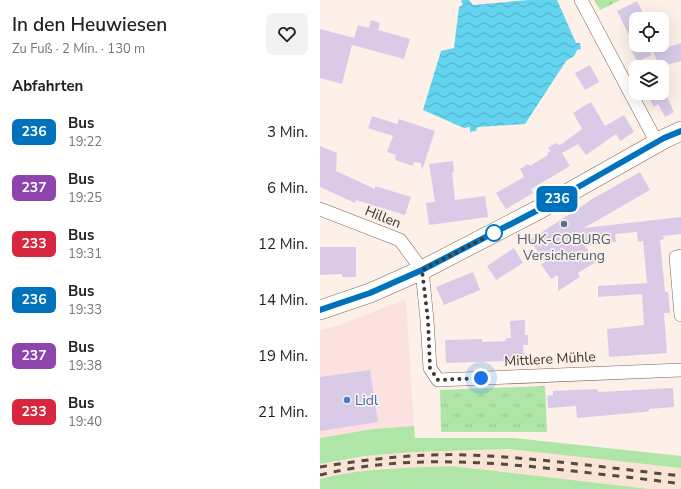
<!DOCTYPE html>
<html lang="de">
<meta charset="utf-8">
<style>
body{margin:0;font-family:"Nunito Sans",sans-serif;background:#f2f2f2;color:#202124;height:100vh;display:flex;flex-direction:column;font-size:15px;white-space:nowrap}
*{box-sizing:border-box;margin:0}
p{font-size:13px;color:#757577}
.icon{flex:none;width:22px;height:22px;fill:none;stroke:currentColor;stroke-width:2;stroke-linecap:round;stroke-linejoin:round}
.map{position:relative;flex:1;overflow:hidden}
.details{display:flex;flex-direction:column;background:#fff;width:320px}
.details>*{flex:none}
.badge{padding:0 8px;border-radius:6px;font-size:14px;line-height:26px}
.buttons{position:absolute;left:309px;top:12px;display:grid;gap:8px}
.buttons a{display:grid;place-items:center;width:40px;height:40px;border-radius:8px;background:#fff;box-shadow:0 4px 16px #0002;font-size:20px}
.you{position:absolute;width:20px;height:20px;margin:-10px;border:3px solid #fff;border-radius:50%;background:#1a73e8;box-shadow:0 0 0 6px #1a73e833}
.map>.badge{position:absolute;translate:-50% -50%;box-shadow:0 0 0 2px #fff}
h2{padding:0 12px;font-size:15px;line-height:36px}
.round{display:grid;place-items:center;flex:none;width:42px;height:42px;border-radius:8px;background:#f2f2f2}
.head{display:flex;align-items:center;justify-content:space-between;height:68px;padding:0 12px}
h1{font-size:19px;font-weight:600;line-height:30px}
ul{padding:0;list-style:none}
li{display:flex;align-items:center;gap:12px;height:56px;padding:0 12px}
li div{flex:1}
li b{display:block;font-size:15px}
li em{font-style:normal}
li .badge{min-width:44px;font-weight:700;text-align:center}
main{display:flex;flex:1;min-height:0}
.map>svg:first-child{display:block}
</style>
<main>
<section class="details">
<div class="head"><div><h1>In den Heuwiesen</h1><p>Zu Fuß · 2 Min. · 130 m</p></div><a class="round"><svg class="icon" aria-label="heart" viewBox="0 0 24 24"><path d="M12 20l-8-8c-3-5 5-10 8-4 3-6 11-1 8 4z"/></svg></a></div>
<h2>Abfahrten</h2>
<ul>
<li><span class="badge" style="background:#0072bc;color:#fff">236</span><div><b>Bus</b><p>19:22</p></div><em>3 Min.</em></li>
<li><span class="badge" style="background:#8e44ad;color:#fff">237</span><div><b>Bus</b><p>19:25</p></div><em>6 Min.</em></li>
<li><span class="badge" style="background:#d7263d;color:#fff">233</span><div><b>Bus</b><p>19:31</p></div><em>12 Min.</em></li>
<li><span class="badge" style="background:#0072bc;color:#fff">236</span><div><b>Bus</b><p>19:33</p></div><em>14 Min.</em></li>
<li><span class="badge" style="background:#8e44ad;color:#fff">237</span><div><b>Bus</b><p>19:38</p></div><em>19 Min.</em></li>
<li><span class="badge" style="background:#d7263d;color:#fff">233</span><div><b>Bus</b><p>19:40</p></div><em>21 Min.</em></li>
</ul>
</section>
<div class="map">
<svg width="361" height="489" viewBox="0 0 361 489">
<defs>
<pattern id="forest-firs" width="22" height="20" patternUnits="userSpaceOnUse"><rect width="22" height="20" fill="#afe5a7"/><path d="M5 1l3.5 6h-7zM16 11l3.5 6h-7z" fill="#98c590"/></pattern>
<pattern id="park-tufts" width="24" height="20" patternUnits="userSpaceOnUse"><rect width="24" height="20" fill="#afe5a7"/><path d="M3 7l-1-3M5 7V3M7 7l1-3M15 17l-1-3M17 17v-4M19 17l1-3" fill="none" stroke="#98c590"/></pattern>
<pattern id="water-waves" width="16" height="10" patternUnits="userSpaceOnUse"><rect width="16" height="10" fill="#62d4f0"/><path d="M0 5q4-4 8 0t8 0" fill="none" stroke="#52adc3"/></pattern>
</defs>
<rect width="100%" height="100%" fill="#fcf0e8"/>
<path fill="#fce1e0" d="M86,299l8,127 -41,3 -53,9v-108l20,-5z"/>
<path fill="#fae4d6" d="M189,449l172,19v21h-32l-198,-23 -72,3 -59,10v-15l44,-8 50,-4z"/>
<g fill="#afe5a7">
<path d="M94,426l1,12h99l167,18v12l-172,-19 -95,3 -50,4 -44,8v-26l53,-9z"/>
<path d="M131,466l198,23h-329v-10c43,-11 87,-11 131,-13z"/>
</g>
<path fill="url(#forest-firs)" d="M274,0h26l-20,10z"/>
<path fill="url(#park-tufts)" d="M225,386l2,46h-106l-1,-42z"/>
<path fill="url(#water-waves)" d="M142,0h7l4,5 55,-5h29l19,43h4l1,6 -4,1 -3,6 -8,5 -41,63 -48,3 -1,4 -6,1v-5l-6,1 -41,-18 18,-59 13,-3 5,-41 4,-2 -2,-4z"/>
<g fill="#d9cbe7">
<path d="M317,1l9,18h-10v26h11l5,10 -15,7 -8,-17h5l-17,-34z"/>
<path d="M51,20l9,3 -2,7 32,9 -6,20 -52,-14 -10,39 -22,-6v-49l34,9 4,-13 11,3z"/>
<path d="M361,43v18l-21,6 -7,-15z"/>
<path d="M270,65l9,17 -14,8 -10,-17z"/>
<path d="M326,93h19l9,19 -9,5 -7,-13 -4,3z"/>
<path d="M271,102l14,24 19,-11 10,17 -14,9 -4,-7 -30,21 -8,-11 -16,9 8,13 -39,23 2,4 -27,16 -10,-16 28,-16 -4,-8 8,-5 2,2 18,-11 -1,-2 4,-2 -3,-3 8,-5 2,2 5,-2 19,-14 -9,-16z"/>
<path d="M52,116l25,8 2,-5 36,12 -13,39 -1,-7 -7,-1 -1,4 -18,-6 1,-5 -9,-3 6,-16 -25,-8z"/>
<path d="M0,146l17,7 -1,18 39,18v-3l36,11 -6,18 -49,-15 -1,3 -35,-16z"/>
<path d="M133,161l1,11h-2l3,28 30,-4 3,21 -59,8 -3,-22 9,-1 -6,-38z"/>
<path d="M320,172l10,18 -66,38 97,-11v17l-18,2 1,3 -4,1 5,52h3l2,21h-6l3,40 -58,4 -2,-28 37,-4 -2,-31 -44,3v-11l49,-3 -4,-42 -5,1 -1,-10 -22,2 1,8 -31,4 11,16 -18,11 2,4 -22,14v-16l-7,4 -10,-15 4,-2 -15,-22 64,-42z"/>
<path d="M0,247h36v30h-14v-3l-22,1z"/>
<path d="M194,248l9,15 -27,17 -9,-14z"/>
<path d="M153,272l7,18 -36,15 -8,-18z"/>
<path d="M205,320v15h3v10h-5l1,13 -17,1v2l-61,2 -1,-23 37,-1v3l24,-1v-3h5l-1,-17z"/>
<path d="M50,370l8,52 -58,9v-54z"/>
<path d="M353,388l1,19 -25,2v2l-5,1 -67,6 -1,-12 -28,2 -1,-12 6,-1v-4l44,-2 1,3z"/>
</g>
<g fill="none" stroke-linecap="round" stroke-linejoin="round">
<g stroke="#806756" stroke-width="14">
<g id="minor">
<path d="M261,0l76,143"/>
<path d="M0,209l80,31 22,30 5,50 3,48 8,12 243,-10"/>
<path d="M361,256l-5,1 5,58"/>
</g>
</g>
<g stroke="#806756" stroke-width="20">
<path id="secondary" d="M0,310l50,-17 52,-23 116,-60 126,-71 17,-8"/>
</g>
<use href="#minor" stroke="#fff" stroke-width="13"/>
<use href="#secondary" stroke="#fff" stroke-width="19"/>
<g stroke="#554942" stroke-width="3" stroke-dasharray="7 7" stroke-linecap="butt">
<path d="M0,467c49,-8 99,-14 149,-12 71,3 141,13 212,21"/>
<path d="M0,475c85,-21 176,-13 262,-3 33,4 66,7 99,12"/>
</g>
</g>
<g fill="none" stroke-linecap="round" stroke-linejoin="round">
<g stroke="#fff" stroke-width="9">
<path id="line" d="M0,310l50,-17 52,-23 116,-60 126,-72 17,-7"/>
</g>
<use href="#line" stroke="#0072bc" stroke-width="6"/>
<path stroke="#42362f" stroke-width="4" stroke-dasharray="0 7.2" d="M161,378l-43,2 -8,-12 -2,-48 -6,-50 72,-37"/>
</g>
<circle fill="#5c6f8a" stroke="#fcf0e8" stroke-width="1.5" cx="244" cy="224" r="4"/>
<circle fill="#fff" stroke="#0072bc" stroke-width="2" cx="174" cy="233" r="8"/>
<circle fill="#3f7fe0" stroke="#fcf0e8" stroke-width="1.5" cx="27" cy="400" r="4"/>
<g text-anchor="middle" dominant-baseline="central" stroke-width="3.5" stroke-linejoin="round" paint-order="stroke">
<g font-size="14" fill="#42362f" stroke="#fcf0e8">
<text transform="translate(63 217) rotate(22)">Hillen</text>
<text transform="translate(230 359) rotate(-3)">Mittlere Mühle</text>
</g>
<g font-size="14" fill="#4e5e75" stroke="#fcf0e8">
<text x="244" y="239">HUK-COBURG<tspan x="244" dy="16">Versicherung</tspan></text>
</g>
<g font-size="14" fill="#366cbe" stroke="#fcf0e8" text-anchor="start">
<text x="35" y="400">Lidl</text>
</g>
</g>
</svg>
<div class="buttons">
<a><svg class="icon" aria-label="locate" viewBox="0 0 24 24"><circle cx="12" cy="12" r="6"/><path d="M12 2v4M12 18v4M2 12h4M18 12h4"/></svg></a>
<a><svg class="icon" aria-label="layers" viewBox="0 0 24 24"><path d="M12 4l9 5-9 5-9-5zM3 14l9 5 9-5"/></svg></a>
</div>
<div class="you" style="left:161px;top:378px"></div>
<b class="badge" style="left:237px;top:199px;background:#0072bc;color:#fff">236</b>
</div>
</main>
